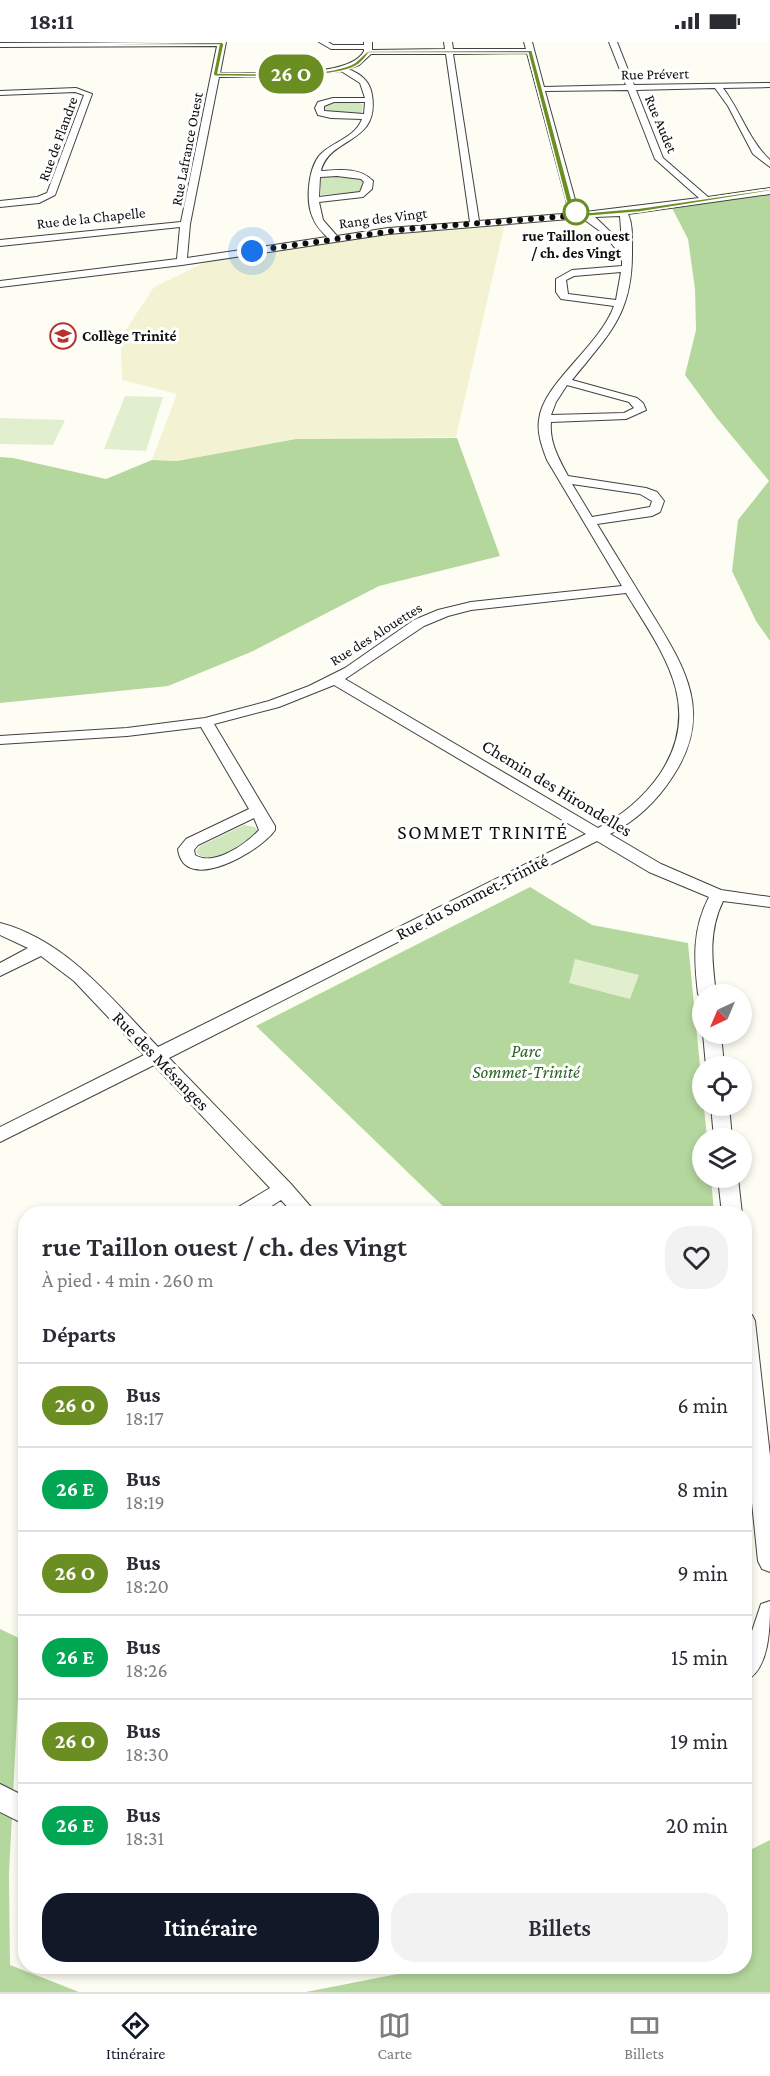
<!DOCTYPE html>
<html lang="fr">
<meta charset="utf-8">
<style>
body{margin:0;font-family:"Crimson Pro",serif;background:#f2f2f3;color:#2b2b33;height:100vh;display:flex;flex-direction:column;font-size:22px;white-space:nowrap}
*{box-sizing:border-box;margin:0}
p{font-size:20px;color:#7c7c81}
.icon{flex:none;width:33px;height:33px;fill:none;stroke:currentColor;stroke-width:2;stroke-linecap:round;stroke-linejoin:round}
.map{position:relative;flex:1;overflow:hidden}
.side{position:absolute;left:18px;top:1164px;width:734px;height:768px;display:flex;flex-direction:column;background:#fff;border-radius:24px;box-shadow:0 3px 9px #0003}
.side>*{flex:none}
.badge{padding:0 12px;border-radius:20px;font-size:21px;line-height:39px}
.needle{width:39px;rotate:224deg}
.controls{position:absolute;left:692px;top:942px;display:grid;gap:12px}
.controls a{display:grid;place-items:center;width:60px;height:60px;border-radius:50%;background:#fff;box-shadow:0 3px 9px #0003;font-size:30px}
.you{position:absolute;width:30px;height:30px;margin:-15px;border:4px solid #fff;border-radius:50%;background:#1a73e8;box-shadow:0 0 0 9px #1a73e833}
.map>.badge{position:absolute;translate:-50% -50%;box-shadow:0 0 0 3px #fff}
h2{padding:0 24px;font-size:22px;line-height:54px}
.round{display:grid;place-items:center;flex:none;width:63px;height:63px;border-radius:24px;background:#f2f2f3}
.overview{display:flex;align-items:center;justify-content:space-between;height:102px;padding:0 24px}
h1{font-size:28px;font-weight:600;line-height:45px}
.primary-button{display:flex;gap:12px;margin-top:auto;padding:12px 24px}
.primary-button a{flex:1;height:69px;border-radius:24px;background:#111827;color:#fff;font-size:24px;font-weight:600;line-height:69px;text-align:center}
.primary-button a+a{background:#f2f2f3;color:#2b2b33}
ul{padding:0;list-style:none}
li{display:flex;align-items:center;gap:18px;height:84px;padding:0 24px;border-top:2px solid #e1e1e2}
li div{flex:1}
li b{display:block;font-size:22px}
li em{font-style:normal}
li .badge{min-width:66px;font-weight:700;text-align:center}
.status{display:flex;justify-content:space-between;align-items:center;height:42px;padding:0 30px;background:#fff;direction:ltr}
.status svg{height:16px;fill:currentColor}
.menu{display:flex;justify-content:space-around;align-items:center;height:84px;border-top:2px solid #e1e1e2;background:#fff;font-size:16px;color:#7c7c81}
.menu a{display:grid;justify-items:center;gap:3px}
.menu .selected{color:#111827}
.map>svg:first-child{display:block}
</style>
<div class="status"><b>18:11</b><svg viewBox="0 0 49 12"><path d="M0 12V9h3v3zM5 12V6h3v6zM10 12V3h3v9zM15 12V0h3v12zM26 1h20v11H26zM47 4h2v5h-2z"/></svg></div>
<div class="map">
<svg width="770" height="1950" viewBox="0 0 770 1950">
<rect width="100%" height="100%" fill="#fefdf3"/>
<path fill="#f3f3d4" d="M505,181l-49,214 -160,2 -119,22 -25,-1 25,-66 -55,-14 -1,-26v-17l33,-50 52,-25 185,-29z"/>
<g fill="#d0e7be">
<path d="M331,60l29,1 3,2 -1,7 -5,3 -32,-2 -1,-7z"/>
<path d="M353,133l11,5 -2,11 -5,2 -36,2v-17l6,-2z"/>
<path d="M244,783l11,2 3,5 -4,5c-14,7 -45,31 -58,15l4,-6z"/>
</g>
<g fill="#b4d79e">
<path d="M770,151v448l-14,-20 -24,-50 6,-51 31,-39 -53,-64 -31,-42 11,-45 -1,-41 -7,-50 -16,-31z"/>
<path d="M457,396l43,118 -121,30 -128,66 -83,34 -168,17v-246l13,1 93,21 46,-19 25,1 119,-22z"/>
<path d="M530,845l62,38 96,18 19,195h-5v40h9l3,35h-264l-194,-187z"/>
<path d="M0,1587l21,10 -12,235 1,91 69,27h-79z"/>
<path d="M770,1798v152h-464l127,-25 311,-1v-113z"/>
</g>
<g fill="#e2efcf">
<path d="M125,354l38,1 -17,54 -42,-2z"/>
<path d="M0,376l65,2 -12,25 -53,-1z"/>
<path d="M575,917l64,16 -9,24 -61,-16z"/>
</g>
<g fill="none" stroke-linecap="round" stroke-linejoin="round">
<g stroke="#424242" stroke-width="2">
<g id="minor">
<path d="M226,0l-6,31c28,-1 131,7 144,-22v-2h-33l-12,-7h9l5,3h31v-3h8v8l73,-1 -1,-7h8l1,7h73l-2,-7h8l12,45 82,-2 -17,-43h8l17,43 136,-2v4l-47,1c17,22 26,53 47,72v7l-17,-13 -25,-48 -13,-18 -79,2 27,68 45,39 62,-9v6l-142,20c5,11 4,24 4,36 1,64 -23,84 -60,130l65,18 6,5 3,7 -20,9 -75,3c-2,20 8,37 17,54l78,12 11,4 7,9 -4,11 -8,4 -55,8c17,28 35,57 52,85 35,57 66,103 24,167 -16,25 -37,45 -63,58l51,30 60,26 49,7v10l-47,-6c-15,31 -11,60 -7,93h-14l-1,4 -3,-4c-4,-35 -6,-64 11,-97l-60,-25 -52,-31 -428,217 122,126 26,30h-23l-13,-14 -22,14h-27l3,-5 35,-21 -116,-123 -154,77v-15l144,-72 -70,-74 -33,-25 -41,20v-13l28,-15 -28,-13v-12c66,17 113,77 158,124l428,-213 -252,-149 -55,22 -65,17 61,102v4c-14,21 -91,66 -97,19l8,-10 63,-30 -48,-82 -74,9 -127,8v-8l127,-8 78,-10 64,-17 40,-15 36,-18 69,-48 24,-10 33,-8 151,-16 -75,-126c-5,-13 -10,-27 -8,-40 3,-36 60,-73 75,-114l-53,-7 -5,-7v-13l16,-9 50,-4v-9l-18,-23 -22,-16 -194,16 -206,31 -182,22v-6l177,-22 3,-32 -180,19v-6l181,-18 36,-176 -217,1v-4zM527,11l41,154 6,6 -95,8 -26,-167zM371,12h75l24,168 -82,6 -51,8 -14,-16 -4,-18 44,-5 9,-8 1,-8c-13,-14 -34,-11 -52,-10 8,-35 59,-26 51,-76 -2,-14 -11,-21 -24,-26l11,-4zM341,29l19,12 5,15h-32l-15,4 -3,6 3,7 13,3 31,1c-6,17 -26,22 -39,33 -15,12 -18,49 -10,66 3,8 9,14 14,19l-140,21 3,-34 29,-147 77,-1zM628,48l27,69 44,39 -114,14 -8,-5 -32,-116zM334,60h31l-1,12 -40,-3v-5zM337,134l24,3 3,3 -4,10 -41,5 1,-20zM620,174l2,27 -27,-26zM621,230l-5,28 -48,-6 -2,-14 8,-4zM567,343l62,17 5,6 -10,5 -73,2 5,-13zM572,442l68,10 12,7 -2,6 -58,10zM626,551c36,59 79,113 34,181 -16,23 -37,41 -62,54l-253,-149 79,-53 24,-10 23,-6zM254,776l5,12c-13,14 -45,37 -64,25l-1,-5 4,-5z"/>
<path d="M76,46l16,6 -37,101 -16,8 -39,4v-6l37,-4 10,-4 37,-98 -9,-3 -75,3v-4z"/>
<path d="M703,992h18l3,32h-18z"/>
<path d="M711,1064h18l3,32h-18z"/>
<path d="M718,1136h20l4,36h-20z"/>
<path d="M744,1270l8,3 3,6 15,135v116l-8,-3 -4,-8 -14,-136z"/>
<path d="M770,1559c0,27 0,69 -26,81v-35l6,-10 11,-33z"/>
<path d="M0,1742l26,13v28l-26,-13z"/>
</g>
</g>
<use href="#minor" fill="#fff" fill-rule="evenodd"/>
</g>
<path fill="#6b8e23" stroke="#fff" stroke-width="1.5" d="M222,0l2,2 -6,29c34,0 108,5 136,-10 5,-3 9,-9 14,-12l164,-1 40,150 5,10 5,3 58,-5 130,-19v2l-130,21 -61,5 -7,-5 -6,-12 -38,-147h-159c-3,4 -6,8 -10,11 -23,17 -112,12 -144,12l-2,-1 6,-30h-219z"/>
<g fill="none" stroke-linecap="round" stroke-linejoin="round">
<path stroke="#0f0f0f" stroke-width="6" stroke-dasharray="0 10.8" d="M252,209l155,-22 174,-14 -7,-4 2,1"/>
</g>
<defs>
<g id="school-ring" transform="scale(1.35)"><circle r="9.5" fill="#fff" stroke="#b73330" stroke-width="1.5"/><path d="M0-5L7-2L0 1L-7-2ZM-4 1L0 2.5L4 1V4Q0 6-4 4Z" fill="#b73330"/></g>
</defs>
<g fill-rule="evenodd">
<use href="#school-ring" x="63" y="294"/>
</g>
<circle fill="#fff" stroke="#6b8e23" stroke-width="3" cx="576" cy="170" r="12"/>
<g text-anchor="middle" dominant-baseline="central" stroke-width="6" stroke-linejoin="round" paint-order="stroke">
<g font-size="15" fill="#0f0f0f" stroke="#fff">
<text transform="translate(655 32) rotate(-1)">Rue Prévert</text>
<text transform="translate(661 82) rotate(67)">Rue Audet</text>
<text transform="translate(58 97) rotate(-70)">Rue de Flandre</text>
<text transform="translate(187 107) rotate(-79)">Rue Lafrance Ouest</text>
<text transform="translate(91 176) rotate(-6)">Rue de la Chapelle</text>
<text transform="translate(383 176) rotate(-7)">Rang des Vingt</text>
<text transform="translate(376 592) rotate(-32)">Rue des Alouettes</text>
</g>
<g font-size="15" font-weight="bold" fill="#0f0f0f" stroke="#fff">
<text x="576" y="194">rue Taillon ouest<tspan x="576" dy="17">/ ch. des Vingt</tspan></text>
</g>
<g font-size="15" font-weight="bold" fill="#0f0f0f" stroke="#fff" text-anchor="start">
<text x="82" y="294">Collège Trinité</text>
</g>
<g font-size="18" fill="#0f0f0f" stroke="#fff">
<text transform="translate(557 746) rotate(31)">Chemin des Hirondelles</text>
<text transform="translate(472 855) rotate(-27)">Rue du Sommet-Trinité</text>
<text transform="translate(161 1019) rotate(46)">Rue des Mésanges</text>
</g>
<g font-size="18" font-style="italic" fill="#2c6423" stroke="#fff">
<text x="526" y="1009">Parc<tspan x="526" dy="21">Sommet-Trinité</tspan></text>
</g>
<g font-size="20" letter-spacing="1.5" fill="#0f0f0f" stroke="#fff">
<text x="483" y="790">SOMMET TRINITÉ</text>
</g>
</g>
</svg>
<div class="controls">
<a><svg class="needle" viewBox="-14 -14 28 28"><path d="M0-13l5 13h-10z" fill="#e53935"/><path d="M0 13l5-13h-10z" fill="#7c7c81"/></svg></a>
<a><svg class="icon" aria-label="locate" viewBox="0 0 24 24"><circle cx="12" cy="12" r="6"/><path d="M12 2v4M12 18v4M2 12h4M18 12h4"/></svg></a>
<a><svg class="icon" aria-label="layers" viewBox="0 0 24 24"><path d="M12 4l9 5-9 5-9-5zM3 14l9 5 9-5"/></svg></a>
</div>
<div class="you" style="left:252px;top:209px"></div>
<b class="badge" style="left:291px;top:32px;background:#6b8e23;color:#fff">26 O</b>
<section class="side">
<div class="overview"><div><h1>rue Taillon ouest / ch. des Vingt</h1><p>À pied · 4 min · 260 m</p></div><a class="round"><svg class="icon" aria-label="heart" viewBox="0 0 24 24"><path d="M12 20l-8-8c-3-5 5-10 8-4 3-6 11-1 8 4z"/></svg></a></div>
<h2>Départs</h2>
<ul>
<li><span class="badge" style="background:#6b8e23;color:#fff">26 O</span><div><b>Bus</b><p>18:17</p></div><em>6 min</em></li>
<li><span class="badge" style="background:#00a651;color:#fff">26 E</span><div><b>Bus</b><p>18:19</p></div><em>8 min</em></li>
<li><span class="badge" style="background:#6b8e23;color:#fff">26 O</span><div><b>Bus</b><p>18:20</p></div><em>9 min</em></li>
<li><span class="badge" style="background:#00a651;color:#fff">26 E</span><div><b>Bus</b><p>18:26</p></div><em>15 min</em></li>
<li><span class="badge" style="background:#6b8e23;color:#fff">26 O</span><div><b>Bus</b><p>18:30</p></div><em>19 min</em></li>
<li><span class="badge" style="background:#00a651;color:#fff">26 E</span><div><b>Bus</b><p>18:31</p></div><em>20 min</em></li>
</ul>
<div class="primary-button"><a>Itinéraire</a><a>Billets</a></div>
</section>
</div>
<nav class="menu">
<a class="selected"><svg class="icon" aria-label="directions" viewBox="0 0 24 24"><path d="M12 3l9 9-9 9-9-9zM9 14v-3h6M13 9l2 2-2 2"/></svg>Itinéraire</a>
<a><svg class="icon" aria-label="map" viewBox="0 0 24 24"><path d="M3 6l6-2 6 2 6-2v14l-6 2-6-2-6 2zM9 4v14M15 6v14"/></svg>Carte</a>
<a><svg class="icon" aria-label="tickets" viewBox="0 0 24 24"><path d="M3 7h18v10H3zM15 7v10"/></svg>Billets</a>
</nav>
